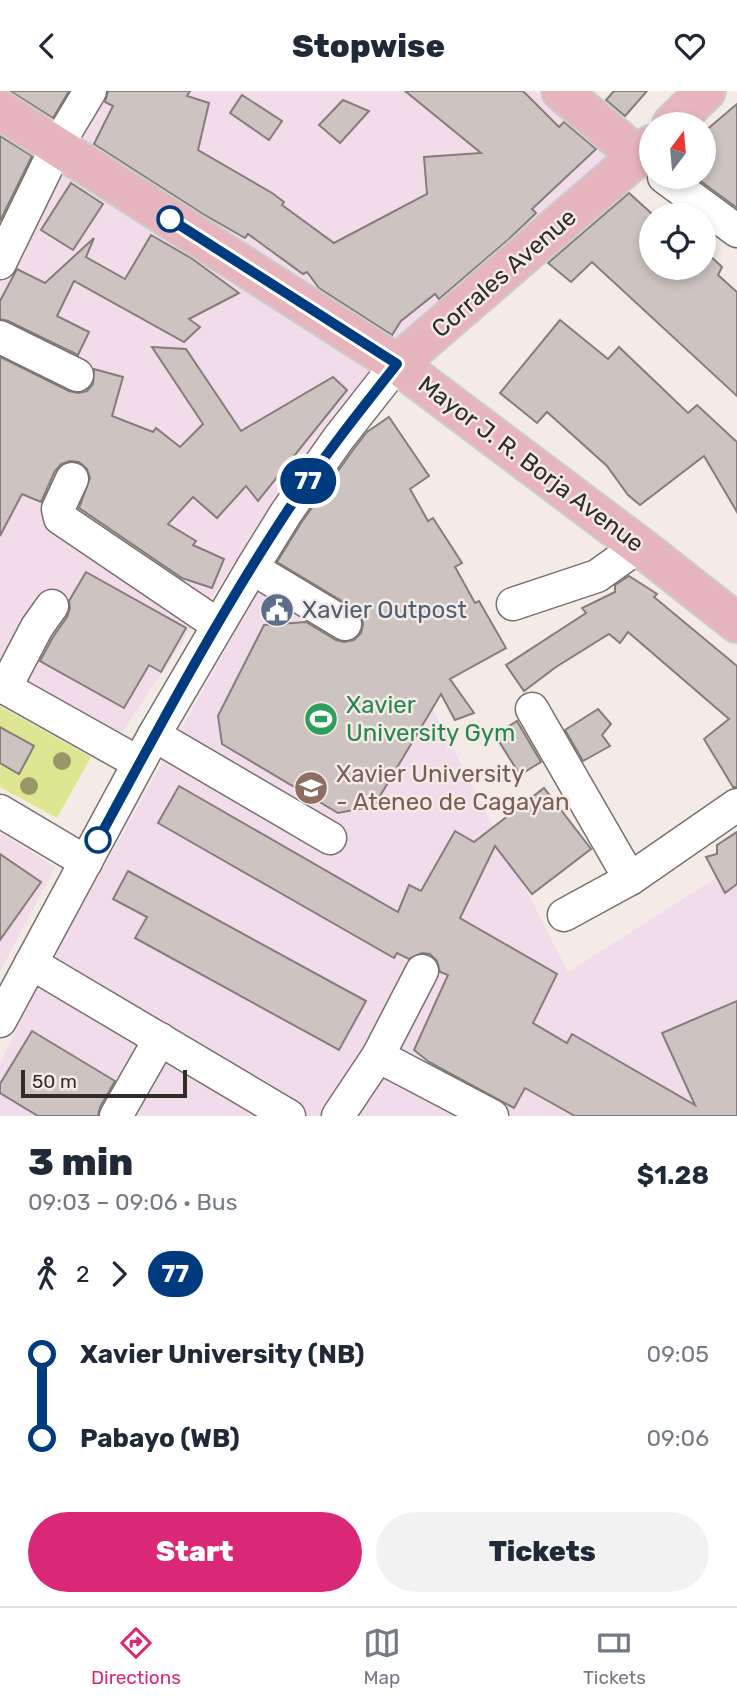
<!DOCTYPE html>
<meta charset="utf-8">
<style>
body{margin:0;font-family:Rubik,sans-serif;background:#f2f2f3;color:#1f2937;height:100vh;display:flex;flex-direction:column;font-size:26px;white-space:nowrap}
*{box-sizing:border-box;margin:0}
p{font-size:23px;color:#747a83}
.icon{flex:none;width:38px;height:38px;fill:none;stroke:currentColor;stroke-width:2;stroke-linecap:round;stroke-linejoin:round}
.map{position:relative;height:1025px;overflow:hidden}
.drawer{display:flex;flex-direction:column;background:#fff;flex:1}
.drawer>*{flex:none}
.badge{padding:0 14px;border-radius:23px;font-size:24px;line-height:46px}
.needle{width:46px;rotate:16deg}
.tools{position:absolute;left:639px;top:21px;display:grid;gap:14px}
.tools a{display:grid;place-items:center;width:77px;height:77px;border-radius:50%;background:#fff;box-shadow:0 4px 10px #0003;font-size:35px}
.scale{position:absolute;left:21px;bottom:18px;width:166px;box-sizing:border-box;padding-left:7px;border:4px solid #2f2c2a;border-top:0;font-size:19px;line-height:24px;white-space:nowrap;color:#2f2c2a;-webkit-text-stroke:5px #f4ebe7;paint-order:stroke}
.map>.badge{position:absolute;translate:-50% -50%;box-shadow:0 0 0 4px #fff}
.legs{display:flex;align-items:center;gap:10px;height:77px;padding:0 28px;font-size:23px}
.legs p{margin-inline-start:auto}
.summary{display:flex;align-items:center;justify-content:space-between;height:119px;padding:0 28px}
h1{font-size:38px;font-weight:800;line-height:52px}
.primary-button{display:flex;gap:14px;margin-top:auto;padding:14px 28px}
.primary-button a{flex:1;height:80px;border-radius:42px;background:#db2777;color:#fff;font-size:28px;font-weight:800;line-height:80px;text-align:center}
.primary-button a+a{background:#f2f2f3;color:#1f2937}
ul{padding:0 28px;list-style:none}
li{display:flex;align-items:center;gap:24px;height:84px;font-size:26px}
li i{display:grid;place-items:center;width:10px;height:100%;margin:0 9px;background:currentColor}
li i::after{content:'';width:18px;height:18px;margin:-9px;border:5px solid;border-radius:50%;background:#fff}
li p{margin-inline-start:auto}
li:first-child i{background:linear-gradient(#0000 50%,currentColor 0)}
li:last-child i{background:linear-gradient(currentColor 50%,#0000 0)}
header{display:flex;justify-content:space-between;align-items:center;height:91px;padding:0 28px;background:#fff;font-size:32px;font-weight:800}
.dock{display:flex;justify-content:space-around;align-items:center;height:98px;border-top:2px solid #e0e1e3;background:#fff;font-size:19px;color:#747a83}
.dock a{display:grid;justify-items:center;gap:4px}
.dock .active{color:#db2777}
.map>svg:first-child{display:block}
</style>
<header><svg class="icon" aria-label="back" viewBox="0 0 24 24"><path d="M15 5l-7 7 7 7"/></svg>Stopwise<svg class="icon" aria-label="heart" viewBox="0 0 24 24"><path d="M12 20l-8-8c-3-5 5-10 8-4 3-6 11-1 8 4z"/></svg></header>
<div class="map">
<svg width="737" height="1025" viewBox="0 0 737 1025">
<rect width="100%" height="100%" fill="#f4ebe7"/>
<g fill="#f2dce9">
<path d="M0,0h534l77,64 -221,187 -99,135 -169,256 -122,-66z"/>
<path d="M0,742l55,34 -55,105z"/>
</g>
<g fill="#f1dceb">
<path d="M253,212l96,62 -135,79 -66,-100 34,1z"/>
<path d="M258,501l56,20 95,62 22,31 137,267 159,-101 10,15v230h-737v-53l45,-91z"/>
</g>
<path fill="#dde792" d="M0,615l91,51 -34,61 -57,-31z"/>
<g fill="#cdc4c1" stroke="#857d7a" stroke-width="2">
<path d="M10,0h59l-16,27z"/>
<path d="M108,0h82l-3,5 22,7 -11,47 74,43 12,9 -2,3 52,38 93,-49 -3,-37 57,-4 -76,-62h118l36,36 5,-5 32,27 -64,60 4,4 -27,26 -70,60 -4,-5 -34,27 -9,14 -73,-47 -12,-16 -4,2 -55,-40 -3,4 -42,-24 -109,-70 19,-38 -8,-4z"/>
<path d="M614,0h33l-22,25 -19,-16z"/>
<path d="M242,4l40,26 -13,19 -39,-27z"/>
<path d="M343,9l26,11 -29,32 -21,-18z"/>
<path d="M737,13v104l-42,-31h9v-45z"/>
<path d="M0,45l32,20 -32,65z"/>
<path d="M71,92l32,21 -30,46 -32,-20z"/>
<path d="M629,102l22,20v55h53v-18l18,17 -4,8 19,17v104l-145,-134 -21,20 -23,-19z"/>
<path d="M151,144l40,23 48,35 -50,26 11,8 -16,15 -110,-61 -17,35 32,16 -11,23 -70,-34 -8,-2v-18l17,-32 28,14 49,-45 -8,19 39,22z"/>
<path d="M560,229l48,39 11,-12 69,66 9,-8 40,37v70l-33,-56 -64,49 -12,-10 -21,-29 -60,-54 -10,11 -37,-30z"/>
<path d="M152,256l34,2 55,82 92,-54 14,13 -89,111 -12,-15 -29,32 -24,-21 -25,27 28,17 -3,4 31,14 -12,29 -30,-10 -103,-70 11,-30 -3,-9 -8,-7 -9,-1 -9,3 -6,7 -14,31 -19,-8 -22,42v-179l69,34 9,2 9,-2 6,-7 1,-15 29,8 -11,39 41,16 3,-4 24,19 23,-23z"/>
<path d="M389,326l40,59 -19,13 18,32 5,-3 29,45 -7,4 20,36 4,-2 27,47 -56,31 24,34 -19,7 -14,-26 -67,112 -36,7 -116,-69 -4,-28 46,-91 42,-3 30,18 8,2 10,-2 7,-7 2,-9 -2,-9 -6,-6 -78,-47 24,-39 52,-73 14,-18z"/>
<path d="M86,481l100,56 -25,44 -12,-7 -25,43 -84,-47 13,-24 14,-20 3,-9 -1,-7z"/>
<path d="M629,485l28,18 -3,3 83,69v121h-4l-29,-48 25,-20 -101,-87 -8,11 -11,-9 -53,33 -32,24 -18,-26 80,-52 -4,-5 33,-16v-7z"/>
<path d="M598,618l13,15 -9,11 8,11 -27,15 -18,-31z"/>
<path d="M517,630l24,41 -21,13 -25,-40z"/>
<path d="M0,636l34,19 -15,28 -19,-11z"/>
<path d="M179,695l219,126 11,-27 12,6 34,-60 19,11 70,-54 47,61 -59,45 -37,-48 -35,72 97,56 -24,49 34,20 5,-9 123,71 -33,-72 75,-32v115h-162l-50,-28 -11,20 -85,-46 -15,-12 34,-75 -8,-3 -3,-11 -7,-7 -8,-1 -13,6 -12,-6 -3,5 -236,-135z"/>
<path d="M737,741v52l-12,9 -19,-36 11,-3v-9z"/>
<path d="M0,763l41,28 -41,58z"/>
<path d="M128,780l238,130 -27,49 -204,-112 12,-21 -34,-18z"/>
<path d="M32,940l83,50 -15,26 -2,9h-60l-38,-23v-9z"/>
</g>
<g fill="none" stroke-linecap="round" stroke-linejoin="round">
<g stroke="#78706d" stroke-width="35">
<g id="minor">
<path d="M664,86l73,54"/>
<path d="M0,172l57,-117 33,-55"/>
<path d="M0,246l77,38"/>
<path d="M72,388l-14,30 2,9 158,107"/>
<path d="M252,477l93,56"/>
<path d="M513,513l84,-28 42,-30"/>
<path d="M0,594l139,78"/>
<path d="M5,597l32,-61 15,-21"/>
<path d="M532,618l98,170"/>
<path d="M154,644l176,103"/>
<path d="M0,720l86,51"/>
<path d="M564,824l66,-36 107,-74"/>
<path d="M31,872l258,153"/>
<path d="M0,930l154,-286 98,-167 34,-55 52,-74 59,-75"/>
<path d="M378,965l44,-85"/>
<path d="M116,1025l44,-77"/>
<path d="M338,1025l40,-60 114,60"/>
</g>
</g>
<g stroke="#cdcccc" stroke-width="42">
<g id="major">
<path d="M561,0l78,66"/>
<path d="M0,19l397,254 246,185 94,74"/>
<path d="M672,33l34,-33"/>
<path d="M397,273l254,-219"/>
</g>
</g>
<use href="#minor" stroke="#fff" stroke-width="32"/>
<use href="#major" stroke="#e7b5bd" stroke-width="38"/>
</g>
<g fill="#999768">
<circle cx="62" cy="670" r="9"/>
<circle cx="29" cy="695" r="9"/>
</g>
<g fill="none" stroke-linecap="round" stroke-linejoin="round">
<g stroke="#fff" stroke-width="16">
<path id="line-1" d="M98,749c60,-111 119,-222 188,-327 34,-52 73,-101 111,-149l-227,-145"/>
</g>
<use href="#line-1" stroke="#003b80" stroke-width="10"/>
</g>
<defs>
<g id="civic-disc" transform="scale(1.75)"><circle r="9.5" fill="#5c6f8a" stroke="#f4ebe7"/><path d="M-.6-6.5H3V-4.5H.6V-3L4-1V1h2V6H-6V1h2V-1L-.6-3ZM-1.2 2.5V6h2.4V2.5Z" fill="#fff"/></g>
<g id="stadium-disc" transform="scale(1.75)"><circle r="9.5" fill="#2e9e5b" stroke="#f4ebe7"/><path d="M0-5a6.5 5 0 1 0 0 10a6.5 5 0 1 0 0-10ZM-3.5-1.8h7v3.6h-7Z" fill="#fff"/></g>
<g id="university-disc" transform="scale(1.75)"><circle r="9.5" fill="#8d6e63" stroke="#f4ebe7"/><path d="M0-5L7-2L0 1L-7-2ZM-4 1L0 2.5L4 1V4Q0 6-4 4Z" fill="#fff"/></g>
</defs>
<g fill-rule="evenodd">
<use href="#civic-disc" x="277" y="519"/>
<use href="#stadium-disc" x="321" y="628"/>
<use href="#university-disc" x="311" y="697"/>
</g>
<g fill="#fff" stroke="#003b80" stroke-width="3.5">
<circle cx="170" cy="128" r="12"/>
<circle cx="98" cy="749" r="12"/>
</g>
<g text-anchor="middle" dominant-baseline="central" stroke-width="5" stroke-linejoin="round" paint-order="stroke">
<g font-size="24" fill="#2f2c2a" stroke="#f4ebe7">
<text transform="translate(504 182) rotate(-41)">Corrales Avenue</text>
<text transform="translate(531 373) rotate(37)">Mayor J. R. Borja Avenue</text>
</g>
<g font-size="24" fill="#4e5e75" stroke="#f4ebe7" text-anchor="start">
<text x="302" y="519">Xavier Outpost</text>
</g>
<g font-size="24" fill="#27864d" stroke="#f4ebe7" text-anchor="start">
<text x="346" y="614">Xavier<tspan x="346" dy="28">University Gym</tspan></text>
</g>
<g font-size="24" fill="#785e54" stroke="#f4ebe7" text-anchor="start">
<text x="336" y="683">Xavier University<tspan x="336" dy="28">- Ateneo de Cagayan</tspan></text>
</g>
</g>
</svg>
<div class="tools">
<a><svg class="needle" viewBox="-14 -14 28 28"><path d="M0-13l5 13h-10z" fill="#e53935"/><path d="M0 13l5-13h-10z" fill="#747a83"/></svg></a>
<a><svg class="icon" aria-label="locate" viewBox="0 0 24 24"><circle cx="12" cy="12" r="6"/><path d="M12 2v4M12 18v4M2 12h4M18 12h4"/></svg></a>
</div>
<div class="scale">50 m</div>
<b class="badge" style="left:308px;top:390px;background:#003b80;color:#fff">77</b>
</div>
<section class="drawer">
<div class="summary"><div><h1>3 min</h1><p>09:03 – 09:06 · Bus</p></div><b>$1.28</b></div>
<div class="legs"><svg class="icon" aria-label="walk" viewBox="0 0 24 24"><circle cx="13" cy="4" r="2"/><path d="M13 8l-2 6 4 7M11 14l-3 7M7 12l3-4h3l4 4"/></svg>2<svg class="icon" aria-label="forward" viewBox="0 0 24 24"><path d="M9 5l7 7-7 7"/></svg><b class="badge" style="background:#003b80;color:#fff">77</b></div>
<ul>
<li><i style="color:#003b80"></i><b>Xavier University (NB)</b><p>09:05</p></li>
<li><i style="color:#003b80"></i><b>Pabayo (WB)</b><p>09:06</p></li>
</ul>
<div class="primary-button"><a>Start</a><a>Tickets</a></div>
</section>
<nav class="dock">
<a class="active"><svg class="icon" aria-label="directions" viewBox="0 0 24 24"><path d="M12 3l9 9-9 9-9-9zM9 14v-3h6M13 9l2 2-2 2"/></svg>Directions</a>
<a><svg class="icon" aria-label="map" viewBox="0 0 24 24"><path d="M3 6l6-2 6 2 6-2v14l-6 2-6-2-6 2zM9 4v14M15 6v14"/></svg>Map</a>
<a><svg class="icon" aria-label="tickets" viewBox="0 0 24 24"><path d="M3 7h18v10H3zM15 7v10"/></svg>Tickets</a>
</nav>
